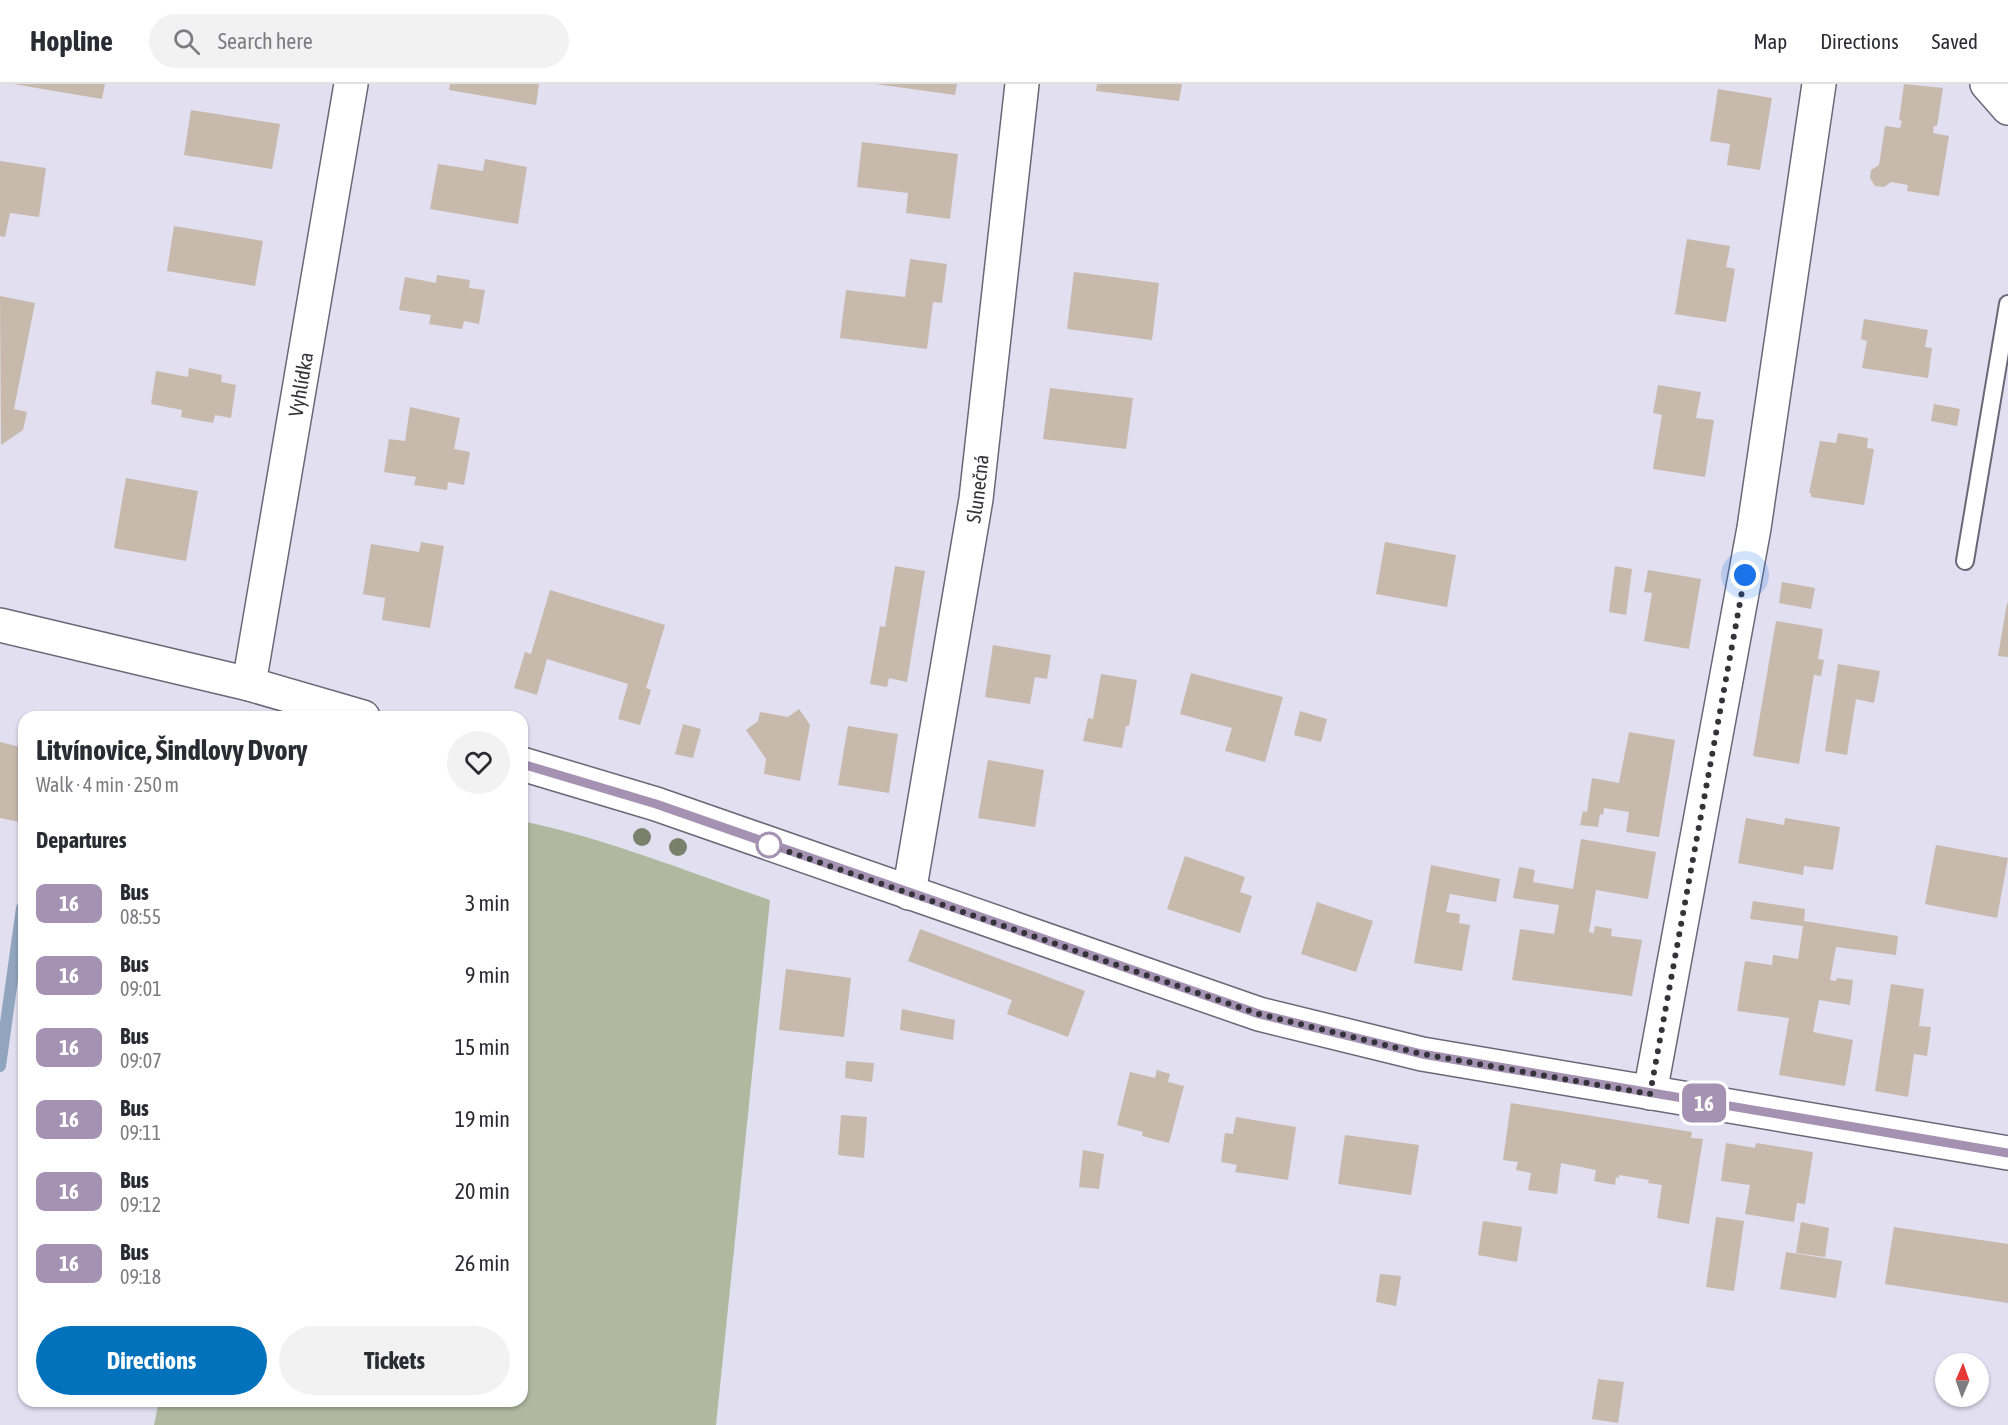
<!DOCTYPE html>
<meta charset="utf-8">
<style>
body{margin:0;font-family:"Asap Condensed",sans-serif;background:#f2f2f3;color:#2b2b33;height:100vh;display:flex;flex-direction:column;font-size:22px;white-space:nowrap}
*{box-sizing:border-box;margin:0}
p{font-size:20px;color:#7c7c81}
.icon{flex:none;width:33px;height:33px;fill:none;stroke:currentColor;stroke-width:2;stroke-linecap:round;stroke-linejoin:round}
.map{position:relative;flex:1;overflow:hidden}
.details{position:absolute;left:18px;top:627px;width:510px;height:696px;display:flex;flex-direction:column;background:#fff;border-radius:18px;box-shadow:0 2px 4px #0004}
.details>*{flex:none}
.badge{padding:0 12px;border-radius:9px;font-size:21px;line-height:39px}
.needle{width:39px;rotate:2deg}
.fabs{position:absolute;left:1935px;top:1269px;display:grid;gap:12px}
.fabs a{display:grid;place-items:center;width:54px;height:54px;border-radius:50%;background:#fff;box-shadow:0 2px 4px #0004;font-size:30px}
.you{position:absolute;width:30px;height:30px;margin:-15px;border:4px solid #fff;border-radius:50%;background:#1a73e8;box-shadow:0 0 0 9px #1a73e833}
.map>.badge{position:absolute;translate:-50% -50%;box-shadow:0 0 0 3px #fff}
h2{padding:0 18px;font-size:22px;line-height:54px}
.round{display:grid;place-items:center;flex:none;width:63px;height:63px;border-radius:32px;background:#f2f2f3}
.summary{display:flex;align-items:center;justify-content:space-between;height:102px;padding:0 18px}
h1{font-size:28px;font-weight:700;line-height:45px}
.action{display:flex;gap:12px;margin-top:auto;padding:12px 18px}
.action a{flex:1;height:69px;border-radius:36px;background:#0372bd;color:#fff;font-size:24px;font-weight:700;line-height:69px;text-align:center}
.action a+a{background:#f2f2f3;color:#2b2b33}
ul{padding:0;list-style:none}
li{display:flex;align-items:center;gap:18px;height:72px;padding:0 18px}
li div{flex:1}
li b{display:block;font-size:22px}
li em{font-style:normal}
li .badge{min-width:66px;font-weight:700;text-align:center}
header{display:flex;align-items:center;gap:36px;box-sizing:border-box;height:84px;padding:0 30px;background:#fff;border-bottom:2px solid #e1e1e2}
header strong{font-size:28px}
nav{display:flex;gap:33px;margin-inline-start:auto;font-size:21px}
.search{width:420px;height:54px;background:#f2f2f3;display:flex;align-items:center;gap:15px;box-sizing:border-box;padding:0 21px;border-radius:33px;color:#7c7c81;font-size:22px}
.map>svg:first-child{display:block}
</style>
<header>
<strong>Hopline</strong>
<div class="search"><svg class="icon" aria-label="search" viewBox="0 0 24 24"><circle cx="10" cy="10" r="6"/><path d="M15 15l6 6"/></svg>Search here</div>
<nav><a>Map</a><a>Directions</a><a>Saved</a></nav>
</header>
<div class="map">
<svg width="2008" height="1341" viewBox="0 0 2008 1341">
<rect width="100%" height="100%" fill="#e1dff0"/>
<path fill="#b0b8a0" d="M522,737c86,18 166,51 248,79l-54,525h-562l5,-24h363z"/>
<g fill="none" stroke-linecap="round" stroke-linejoin="round">
<path stroke="#91a5be" stroke-width="12" d="M0,982l22,-158"/>
</g>
<g fill="#c8b9ad">
<path d="M13,0h92l-3,15z"/>
<path d="M450,0h89l-3,21 -87,-15z"/>
<path d="M875,0h82l-2,11z"/>
<path d="M1097,0h85l-3,17 -83,-10z"/>
<path d="M1904,0l39,4 -6,38h-3l-1,7 16,3 -10,60 -32,-5 1,-6 -17,-3 -7,5 -9,-1 -5,-8 1,-8 8,-5 6,-39 15,2 2,-7 -3,-1z"/>
<path d="M1718,5l54,9 -12,72 -33,-5 3,-21 -20,-3z"/>
<path d="M191,26l89,14 -8,45 -88,-14z"/>
<path d="M862,58l96,12 -8,65 -44,-6 2,-20 -51,-6z"/>
<path d="M485,75l42,8 -9,57 -88,-15 8,-45 45,7z"/>
<path d="M0,77l46,7 -7,49 -29,-4 -5,24 -5,-1z"/>
<path d="M174,142l89,15 -8,45 -88,-15z"/>
<path d="M1687,155l43,7 -4,21 9,2 -9,53 -51,-8z"/>
<path d="M910,175l37,5 -5,39 -9,-1 -6,47 -87,-11 6,-48 59,7z"/>
<path d="M1074,188l85,11 -7,57 -85,-11z"/>
<path d="M437,191l33,5 -1,8 16,2 -6,34 -15,-3 -2,8 -33,-5 2,-9 -32,-5 6,-33 31,6z"/>
<path d="M0,212l35,7 -21,106 13,3 -4,18 -22,15z"/>
<path d="M1864,235l64,11 -3,17 7,1 -4,30 -66,-10 5,-27 -6,-2z"/>
<path d="M189,284l33,7 -1,7 15,3 -5,33 -16,-3 -2,8 -32,-6 1,-7 -31,-6 5,-33 32,6z"/>
<path d="M1658,301l43,7 -5,26 18,2 -9,57 -52,-8 9,-54 -9,-2z"/>
<path d="M1050,304l83,10 -7,51 -83,-10z"/>
<path d="M1934,320l26,5 -3,17 -26,-5z"/>
<path d="M410,323l50,11 -6,31 16,3 -6,33 -16,-3 -1,8 -33,-5 2,-8 -32,-5 5,-33 16,2z"/>
<path d="M1838,349l30,5 -1,10 7,1 -10,56 -53,-8v-4h-2l11,-52 16,2z"/>
<path d="M126,394l72,13 -12,70 -72,-13z"/>
<path d="M421,458l23,4 -14,82 -48,-8 3,-22 -22,-4 8,-50 48,8z"/>
<path d="M1385,458l71,13 -9,52 -71,-13z"/>
<path d="M895,482l30,5 -18,111 -18,-4 -2,9 -17,-3 10,-58 5,1z"/>
<path d="M1615,482l17,3 -6,46 -17,-3z"/>
<path d="M1648,486l53,9 -12,70 -45,-8 8,-48 -8,-1z"/>
<path d="M1782,498l33,6 -4,21 -32,-6z"/>
<path d="M550,506l115,35 -19,63 5,2 -11,35 -22,-6 10,-35 -81,-25 -10,36 -23,-7 11,-36 6,2z"/>
<path d="M2007,519h1v54l-10,-1z"/>
<path d="M1776,537l47,8 -5,30 6,1 -3,16 -7,-1 -15,89 -46,-8z"/>
<path d="M993,561l58,10 -4,24 -12,-2 -5,27 -45,-7z"/>
<path d="M1838,580l42,7 -6,32 -18,-4 -9,56 -22,-4z"/>
<path d="M1191,589l92,24 -18,65 -40,-11 7,-23 -52,-14z"/>
<path d="M1101,590l36,6 -8,46h-3l-4,22 -39,-7 5,-23 5,1z"/>
<path d="M799,625l11,16 -10,56 -36,-7 2,-15 -20,-29 12,-9 2,-9 28,5z"/>
<path d="M1300,627l27,8 -6,23 -27,-7z"/>
<path d="M683,640l18,5 -8,29 -18,-4z"/>
<path d="M848,642l50,8 -9,59 -51,-8z"/>
<path d="M1629,648l46,8 -16,97 -33,-5 3,-20 -25,-4 -1,7 -3,-1 -2,13 -18,-2 3,-14 4,1 5,-34 27,5z"/>
<path d="M0,658l24,6v75l-24,-5z"/>
<path d="M988,676l56,10 -9,57 -57,-9z"/>
<path d="M1746,734l38,7 1,-7 55,9 -7,43 -29,-4 -1,9 -65,-12z"/>
<path d="M1581,755l75,13 -8,47 -52,-9 -7,42 5,1 1,-7 17,3 -1,7 31,4 -10,56 -120,-16 8,-51 34,5 5,-29 -46,-7 6,-31 16,3 -2,12 40,7z"/>
<path d="M1936,761l72,13 -11,60 -72,-14z"/>
<path d="M1185,772l60,21 -5,15 12,4 -12,37 -73,-24z"/>
<path d="M1431,781l69,14 -4,23 -46,-8 -4,18 14,2 -1,9 11,2 -8,46 -48,-8z"/>
<path d="M1753,817l52,8 -1,12 94,15 -2,19 -60,-8 -6,33 6,1 1,-3 16,2 -3,25 -31,-5 -6,32 40,8 -8,46 -66,-11 10,-57 -52,-7 8,-50 27,4 1,-10 25,4 5,-33 -53,-7z"/>
<path d="M1317,818l56,19 -17,51 -55,-18z"/>
<path d="M920,845l165,62 -17,46 -61,-23 5,-14 -104,-39z"/>
<path d="M786,885l65,9 -7,59 -65,-7z"/>
<path d="M1891,900l33,5 -5,37 12,1 -4,29 -13,-2 -6,43 -33,-6z"/>
<path d="M902,925l53,11 -2,20 -53,-10z"/>
<path d="M846,977l28,2 -2,19 -27,-4z"/>
<path d="M1157,986l13,4 -2,8 16,4 -15,57 -27,-7 1,-4 -26,-7 13,-53 25,6z"/>
<path d="M1511,1019l181,29 -1,6 12,1 -14,85 -32,-6 5,-33 -14,-2 1,-3 -30,-5v3l-3,-1 -1,8 -21,-4 2,-11 -35,-7 -4,31 -29,-4 3,-17 -15,-3 2,-8 -15,-2z"/>
<path d="M841,1031l26,2 -3,41 -26,-3z"/>
<path d="M1236,1033l60,10 -8,53 -53,-8 2,-7 -16,-3 4,-29 8,1z"/>
<path d="M1345,1051l74,10 -8,50 -73,-11z"/>
<path d="M1726,1059l29,5 1,-5 57,9 -8,52 -8,-1 -3,19 -49,-8 5,-29 -29,-4z"/>
<path d="M1083,1066l21,4 -5,35 -20,-2z"/>
<path d="M1716,1133l28,4 -10,70 -28,-4z"/>
<path d="M1483,1137l39,6 -5,35 -39,-7z"/>
<path d="M1801,1138l28,6 -4,29 -29,-4z"/>
<path d="M1894,1143l114,17v59l-123,-19z"/>
<path d="M1786,1168l56,9 -6,37 -56,-9z"/>
<path d="M1380,1190l21,2 -5,30 -20,-4z"/>
<path d="M1598,1295l26,3 -6,41 -26,-4z"/>
</g>
<g fill="none" stroke-linecap="round" stroke-linejoin="round">
<g stroke="#6a6877" stroke-width="20">
<path id="service" d="M1965,477l43,-257"/>
</g>
<g stroke="#6a6877" stroke-width="36">
<g id="minor">
<path d="M1987,0l21,24"/>
<path id="s1" d="M249,600l102,-600"/>
<path id="s2" d="M909,809l67,-394 46,-415"/>
<path d="M1650,1009l104,-565 65,-444"/>
</g>
</g>
<g stroke="#6a6877" stroke-width="36">
<g id="tertiary">
<path d="M0,541l249,59 114,33"/>
<path d="M522,680l134,40 603,210 163,40 586,99"/>
</g>
</g>
<use href="#service" stroke="#fff" stroke-width="16"/>
<use href="#minor" stroke="#fff" stroke-width="33"/>
<use href="#tertiary" stroke="#fff" stroke-width="33"/>
</g>
<g fill="#7a806c">
<circle cx="642" cy="753" r="9"/>
<circle cx="678" cy="763" r="9"/>
</g>
<g fill="none" stroke-linecap="round" stroke-linejoin="round">
<g stroke="#fff" stroke-width="14">
<path id="line" d="M522,680l134,40 603,210 163,40 586,99"/>
</g>
<use href="#line" stroke="#a591b1" stroke-width="9"/>
<path stroke="#34333a" stroke-width="6" stroke-dasharray="0 10.8" d="M769,761l490,169 163,40 228,40 95,-519"/>
</g>
<circle fill="#fff" stroke="#a591b1" stroke-width="3" cx="769" cy="761" r="12"/>
<g text-anchor="middle" dominant-baseline="central" stroke-width="4.5" stroke-linejoin="round" paint-order="stroke">
<g font-size="20" fill="#34333a" stroke="#e1dff0">
<text stroke="none"><textPath href="#s1" startOffset="304">Vyhlídka</textPath></text>
<text stroke="none"><textPath href="#s2" startOffset="410">Slunečná</textPath></text>
</g>
</g>
</svg>
<div class="fabs">
<a><svg class="needle" viewBox="-14 -14 28 28"><path d="M0-13l5 13h-10z" fill="#e53935"/><path d="M0 13l5-13h-10z" fill="#7c7c81"/></svg></a>
</div>
<div class="you" style="left:1745px;top:491px"></div>
<b class="badge" style="left:1704px;top:1019px;background:#a591b1;color:#fff">16</b>
<section class="details">
<div class="summary"><div><h1>Litvínovice, Šindlovy Dvory</h1><p>Walk · 4 min · 250 m</p></div><a class="round"><svg class="icon" aria-label="heart" viewBox="0 0 24 24"><path d="M12 20l-8-8c-3-5 5-10 8-4 3-6 11-1 8 4z"/></svg></a></div>
<h2>Departures</h2>
<ul>
<li><span class="badge" style="background:#a591b1;color:#fff">16</span><div><b>Bus</b><p>08:55</p></div><em>3 min</em></li>
<li><span class="badge" style="background:#a591b1;color:#fff">16</span><div><b>Bus</b><p>09:01</p></div><em>9 min</em></li>
<li><span class="badge" style="background:#a591b1;color:#fff">16</span><div><b>Bus</b><p>09:07</p></div><em>15 min</em></li>
<li><span class="badge" style="background:#a591b1;color:#fff">16</span><div><b>Bus</b><p>09:11</p></div><em>19 min</em></li>
<li><span class="badge" style="background:#a591b1;color:#fff">16</span><div><b>Bus</b><p>09:12</p></div><em>20 min</em></li>
<li><span class="badge" style="background:#a591b1;color:#fff">16</span><div><b>Bus</b><p>09:18</p></div><em>26 min</em></li>
</ul>
<div class="action"><a>Directions</a><a>Tickets</a></div>
</section>
</div>
